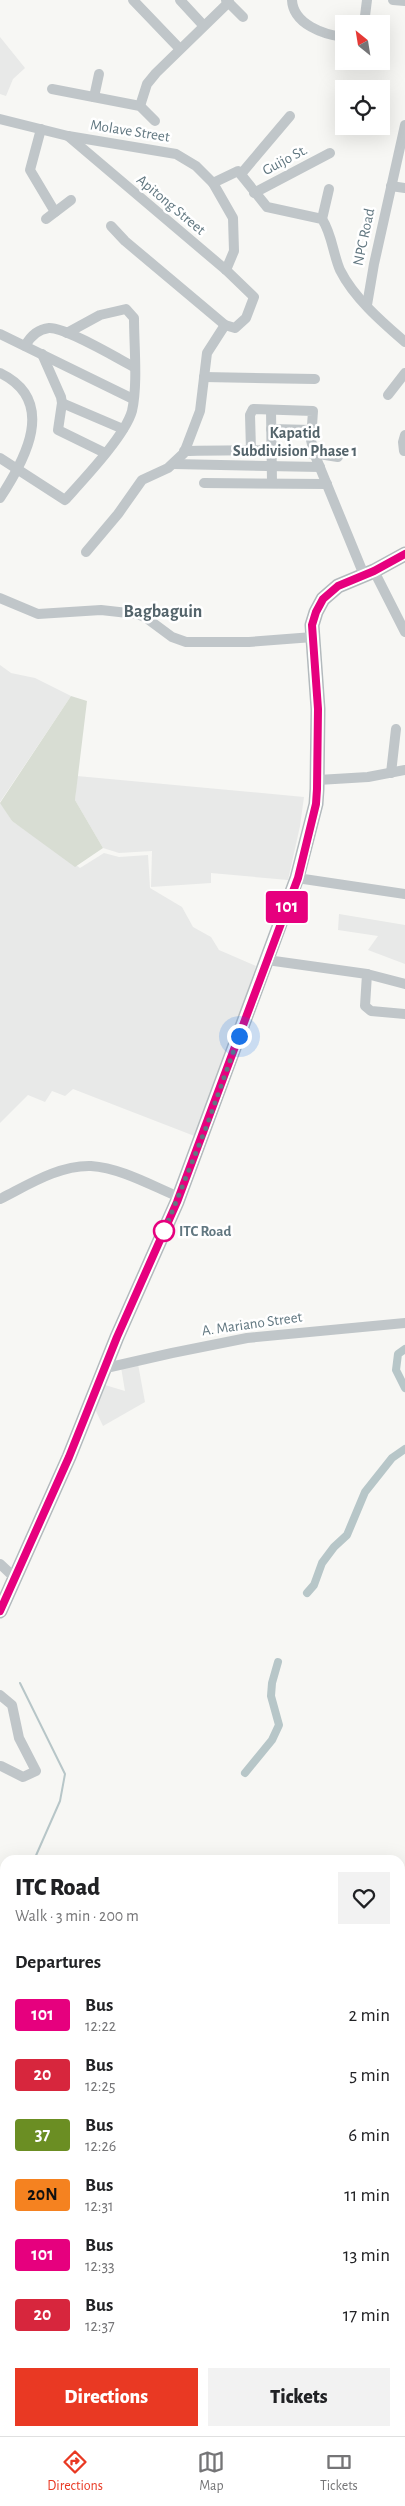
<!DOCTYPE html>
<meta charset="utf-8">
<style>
body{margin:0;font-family:"Alegreya Sans",sans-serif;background:#f2f2f2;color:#202124;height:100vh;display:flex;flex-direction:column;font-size:19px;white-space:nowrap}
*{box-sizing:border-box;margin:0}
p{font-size:16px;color:#757577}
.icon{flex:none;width:28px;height:28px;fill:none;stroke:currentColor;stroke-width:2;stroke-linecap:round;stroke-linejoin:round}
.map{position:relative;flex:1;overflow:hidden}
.panel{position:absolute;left:0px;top:1855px;width:405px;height:581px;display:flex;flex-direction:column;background:#fff;border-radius:15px 15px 0 0;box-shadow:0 5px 20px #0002}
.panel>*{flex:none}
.badge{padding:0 10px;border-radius:4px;font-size:18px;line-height:32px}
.needle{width:32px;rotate:330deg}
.tools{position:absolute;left:335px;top:15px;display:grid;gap:10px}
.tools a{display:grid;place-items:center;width:55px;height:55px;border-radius:0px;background:#fff;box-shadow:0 5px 20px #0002;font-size:25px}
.you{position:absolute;width:25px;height:25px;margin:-12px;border:4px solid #fff;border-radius:50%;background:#1a73e8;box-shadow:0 0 0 8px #1a73e833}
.map>.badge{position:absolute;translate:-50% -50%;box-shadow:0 0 0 2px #fff}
h2{padding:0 15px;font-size:19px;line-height:45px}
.round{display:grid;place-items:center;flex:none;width:52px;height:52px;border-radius:0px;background:#f2f2f2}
.headline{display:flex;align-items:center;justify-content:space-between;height:85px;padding:0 15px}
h1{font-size:24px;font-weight:800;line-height:38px}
.action{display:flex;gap:10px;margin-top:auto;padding:10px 15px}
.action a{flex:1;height:58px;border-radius:0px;background:#e93923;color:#fff;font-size:20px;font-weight:800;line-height:58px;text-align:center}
.action a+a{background:#f2f2f2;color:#202124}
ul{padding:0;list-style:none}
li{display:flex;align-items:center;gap:15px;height:60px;padding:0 15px}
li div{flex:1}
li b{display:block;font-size:19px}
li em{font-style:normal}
li .badge{min-width:55px;font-weight:700;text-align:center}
.tabs{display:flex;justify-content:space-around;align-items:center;height:70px;border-top:1px solid #e0e0e0;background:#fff;font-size:14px;color:#757577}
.tabs a{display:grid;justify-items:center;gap:2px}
.tabs .selected{color:#e93923}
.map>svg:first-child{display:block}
</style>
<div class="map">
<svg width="405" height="2436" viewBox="0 0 405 2436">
<rect width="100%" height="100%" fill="#f7f7f4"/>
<g fill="#e8e9e8">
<path d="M0,37l25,31 -12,11 -7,17 -6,-2z"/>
<path d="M0,665l11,8 24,5 36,18 -71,106 12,19 68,47 24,-15 15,4 29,-2 2,33 32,19 11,20 18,10 8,13 37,16 -59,171 -124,-48 -8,7 -13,-5 -7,11 -17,-7 -28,28z"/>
<path d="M77,776l227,21 -4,29 -12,54 -77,-7v10l-60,4 1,-36 -33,2 -16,-5 -28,-48z"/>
<path d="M339,914l66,11v39l-37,-14 10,-14 -40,-6z"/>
<path d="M138,1364l7,38 -42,24 -8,-17 10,-24 20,6 -4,-24z"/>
</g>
<path fill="#d8ddd3" d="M71,696l16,5 -12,99 28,48 -28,19 -63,-46 -12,-18z"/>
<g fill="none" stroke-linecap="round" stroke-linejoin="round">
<g stroke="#b7c6c8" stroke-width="2">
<path d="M20,1683l45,91 -5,27 -26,59"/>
<path d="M0,1936l5,-5"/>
<path d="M217,2431v5"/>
</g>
<g stroke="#b7c6c8" stroke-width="8">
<path d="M405,1349l-7,5 -2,16 9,18"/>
<path d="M307,1593l7,-8 8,-22 12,-16 13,-12 18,-43 27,-34 13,-9"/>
<path d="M245,1773l27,-33 7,-15 -8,-29 1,-13 6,-21"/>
</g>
<g stroke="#b7c6c8" stroke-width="12">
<path d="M400,2355l5,-3"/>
<path d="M229,2432l2,-1"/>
</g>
<g stroke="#b3babd" stroke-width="15">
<path id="major" d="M0,1611l69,-154 48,-120 60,-135 120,-324 19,-74 1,-15 1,-80 -6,-84 4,-13 7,-13 15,-13 36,-15 31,-17"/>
</g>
<g stroke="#c0c6c9" stroke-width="10">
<path d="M133,0l46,48"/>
<path d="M180,0l23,25"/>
<path d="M226,0l17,17"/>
<path d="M292,0c1,24 32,35 52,37"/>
<path d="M393,0l12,1"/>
<path d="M364,24l3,-24"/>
<path d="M52,89l88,17 15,15"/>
<path d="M94,97l5,-23"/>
<path d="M140,106l7,-22 9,-11 73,-71"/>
<path d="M0,119l68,17 108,18 20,12 17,17 20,35 1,33 -8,19"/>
<path d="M41,129l-11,41 25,42"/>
<path d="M68,136l158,134 28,27 -8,21 -11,10 -10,-3 -100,-84 -14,-15"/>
<path d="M241,174l49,-58"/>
<path d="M213,183l25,-12 29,36 55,12c10,15 11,35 18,51 14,28 42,52 65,72"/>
<path d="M391,186l14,2"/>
<path d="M254,193l76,-40"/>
<path d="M46,219l25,-19"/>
<path d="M322,219l7,-30"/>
<path d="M367,305l7,-41 31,-139"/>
<path d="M0,334l133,65"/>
<path d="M25,346c5,-9 13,-17 24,-18 16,-1 68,30 85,39"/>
<path d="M42,354l19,43 1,6 -4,27 47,23"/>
<path d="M0,373c58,28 25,87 0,125"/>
<path d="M204,377l111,2"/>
<path d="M388,395l17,-22"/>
<path d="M62,403l61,26"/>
<path d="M271,410l1,73"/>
<path d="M271,429l40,1"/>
<path d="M251,450l-1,-35 3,-6 60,2 -2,29 3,13 50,122"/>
<path d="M184,451c52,-1 103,-3 154,6"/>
<path d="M404,451l-1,-9 2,-7"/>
<path d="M0,458l65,42c18,-20 60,-64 67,-89 6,-27 2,-65 2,-93l-8,-9 -26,6 -33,18"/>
<path d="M173,464l147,3"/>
<path d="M204,483l123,1"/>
<path d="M86,552l32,-38 24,-34 26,-12 16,-15 16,-42 7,-58 18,-28"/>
<path d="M374,571l31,61"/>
<path d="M0,598l38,16 63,-4 36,4 8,3 27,20 14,5h63l64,-5"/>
<path d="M391,773l5,-44"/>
<path d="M318,780l50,-3 37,-7"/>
<path d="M297,878l108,16"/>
<path d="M267,960l100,14 -2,32 6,5 34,3"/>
<path d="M367,974l38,10"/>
<path d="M0,1199c28,-14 59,-34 91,-33 30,2 61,20 88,31"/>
<path d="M106,1368l66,-15 75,-15 158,-15"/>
<path d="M0,1564l15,14"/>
<path d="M0,1695l12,10 7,33 17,33 -13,6 -22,-11"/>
<path d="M0,2136l5,-1"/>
<path d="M400,2196l5,9"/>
<path d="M400,2262l5,-2"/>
<path d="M400,2312l5,-3"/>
<path d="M400,2329l5,3"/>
<path d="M224,2431v5"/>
<path d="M197,2436l5,-5"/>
</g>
<use href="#major" stroke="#fff" stroke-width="12"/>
</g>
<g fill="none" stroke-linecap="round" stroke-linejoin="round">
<g stroke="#fff" stroke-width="11">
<path id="line" d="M0,1611l69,-154 48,-120 60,-135 121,-324 18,-74 1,-15 1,-80 -6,-84 4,-13 7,-13 15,-13 36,-15 31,-17"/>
</g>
<use href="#line" stroke="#e6007e" stroke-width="8"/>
<path stroke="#617780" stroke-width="5" stroke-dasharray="0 9" d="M164,1231l-1,3 43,-106 33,-92"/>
</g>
<circle fill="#fff" stroke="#e6007e" stroke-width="2.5" cx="164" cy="1231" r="10"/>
<g text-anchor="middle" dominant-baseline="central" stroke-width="5" stroke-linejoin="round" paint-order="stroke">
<g font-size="15" fill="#617780" stroke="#fff">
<text transform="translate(130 131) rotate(9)">Molave Street</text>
<text transform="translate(285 160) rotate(-28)">Guijo St.</text>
<text transform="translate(171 205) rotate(40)">Apitong Street</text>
<text transform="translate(364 237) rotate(-78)">NPC Road</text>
<text transform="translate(252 1324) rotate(-8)">A. Mariano Street</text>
</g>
<g font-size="15" font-weight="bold" fill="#617780" stroke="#fff" text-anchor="start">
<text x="179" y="1231">ITC Road</text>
</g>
<g font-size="16" font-weight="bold" fill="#54646b" stroke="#fff">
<text x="295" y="433">Kapatid<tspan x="295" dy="18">Subdivision Phase 1</tspan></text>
</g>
<g font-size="18" font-weight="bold" fill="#54646b" stroke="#fff">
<text x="163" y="612">Bagbaguin</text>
</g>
</g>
</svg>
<div class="tools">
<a><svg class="needle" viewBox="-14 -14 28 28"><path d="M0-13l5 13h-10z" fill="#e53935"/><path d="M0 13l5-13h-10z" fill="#757577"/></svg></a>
<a><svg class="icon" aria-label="locate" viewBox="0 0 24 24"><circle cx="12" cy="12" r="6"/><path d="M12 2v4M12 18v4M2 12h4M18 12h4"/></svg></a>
</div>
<div class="you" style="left:239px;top:1036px"></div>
<b class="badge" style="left:287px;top:907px;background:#e6007e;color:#fff">101</b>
<section class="panel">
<div class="headline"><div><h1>ITC Road</h1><p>Walk · 3 min · 200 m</p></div><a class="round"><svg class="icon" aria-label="heart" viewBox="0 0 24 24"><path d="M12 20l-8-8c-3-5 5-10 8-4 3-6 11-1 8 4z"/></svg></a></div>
<h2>Departures</h2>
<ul>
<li><span class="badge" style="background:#e6007e;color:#fff">101</span><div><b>Bus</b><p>12:22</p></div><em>2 min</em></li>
<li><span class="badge" style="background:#d7263d;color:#fff">20</span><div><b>Bus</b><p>12:25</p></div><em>5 min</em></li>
<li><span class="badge" style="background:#6b8e23;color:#fff">37</span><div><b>Bus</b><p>12:26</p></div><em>6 min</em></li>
<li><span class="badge" style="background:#f58220;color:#111">20N</span><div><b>Bus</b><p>12:31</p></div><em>11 min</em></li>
<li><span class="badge" style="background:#e6007e;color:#fff">101</span><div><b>Bus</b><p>12:33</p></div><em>13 min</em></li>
<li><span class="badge" style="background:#d7263d;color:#fff">20</span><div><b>Bus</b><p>12:37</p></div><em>17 min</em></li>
</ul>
<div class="action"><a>Directions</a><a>Tickets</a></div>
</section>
</div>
<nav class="tabs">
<a class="selected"><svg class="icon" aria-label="directions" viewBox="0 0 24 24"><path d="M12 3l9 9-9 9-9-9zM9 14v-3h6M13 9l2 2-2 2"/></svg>Directions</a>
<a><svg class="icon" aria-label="map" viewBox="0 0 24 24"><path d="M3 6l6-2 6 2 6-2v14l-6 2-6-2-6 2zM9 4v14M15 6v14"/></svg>Map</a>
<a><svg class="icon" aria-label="tickets" viewBox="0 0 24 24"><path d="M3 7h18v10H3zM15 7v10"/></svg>Tickets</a>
</nav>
